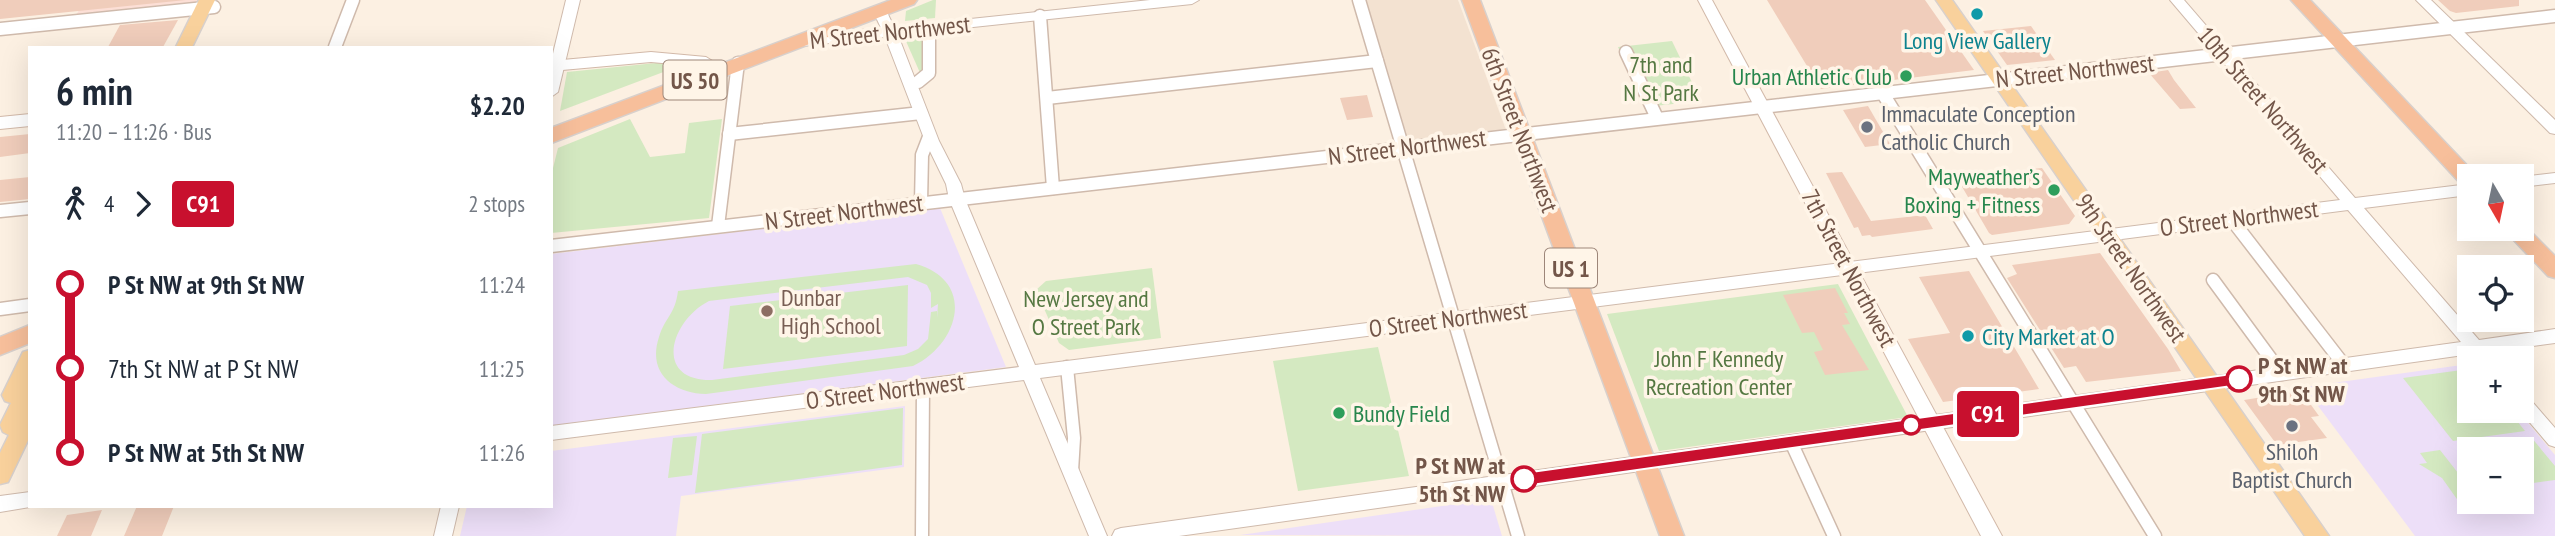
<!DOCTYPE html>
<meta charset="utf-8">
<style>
body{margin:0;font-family:"PT Sans Narrow",sans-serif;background:#f2f2f3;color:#1f2937;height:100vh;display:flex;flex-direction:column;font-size:26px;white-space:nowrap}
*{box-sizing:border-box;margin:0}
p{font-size:23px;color:#747a83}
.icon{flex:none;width:38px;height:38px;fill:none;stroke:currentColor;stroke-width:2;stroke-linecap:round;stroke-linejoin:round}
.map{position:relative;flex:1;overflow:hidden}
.panel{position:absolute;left:28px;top:46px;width:525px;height:462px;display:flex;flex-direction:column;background:#fff;border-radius:0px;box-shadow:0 7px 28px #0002}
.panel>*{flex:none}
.badge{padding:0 14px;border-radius:5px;font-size:24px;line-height:46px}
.needle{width:46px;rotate:171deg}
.controls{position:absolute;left:2457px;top:164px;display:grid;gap:14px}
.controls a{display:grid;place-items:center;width:77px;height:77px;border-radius:0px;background:#fff;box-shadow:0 7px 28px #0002;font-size:35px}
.map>.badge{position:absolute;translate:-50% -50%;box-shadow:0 0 0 4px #fff}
.legs{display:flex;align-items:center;gap:10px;height:77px;padding:0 28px;font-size:23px}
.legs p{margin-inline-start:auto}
.overview{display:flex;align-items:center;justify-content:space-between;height:119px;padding:0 28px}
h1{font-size:38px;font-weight:700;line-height:52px}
ul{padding:0 28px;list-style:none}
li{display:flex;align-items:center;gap:24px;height:84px;font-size:26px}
li i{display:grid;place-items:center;width:10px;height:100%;margin:0 9px;background:currentColor}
li i::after{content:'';width:18px;height:18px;margin:-9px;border:5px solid;border-radius:50%;background:#fff}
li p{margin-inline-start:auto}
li:first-child i{background:linear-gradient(#0000 50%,currentColor 0)}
li:last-child i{background:linear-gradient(currentColor 50%,#0000 0)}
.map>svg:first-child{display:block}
</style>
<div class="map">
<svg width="2555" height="536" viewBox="0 0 2555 536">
<rect width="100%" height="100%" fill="#fcf0e2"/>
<path fill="#f3e2d1" d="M1363,0h95l48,130 -100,11z"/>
<path fill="#fcdfd6" d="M85,0h115l-3,6 -122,11z"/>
<g fill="#eddff8" fill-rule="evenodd">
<path d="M940,208l66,159 -455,59v-172z"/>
<path d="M2469,364v47h49l37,44v81h-140l-111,-149zM2469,450h53v52h-53z"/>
<path d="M905,406l-1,61 -223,29 -5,40h-216l7,-30h84v-55z"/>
<path d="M1491,499l11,37 -262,-1z"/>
</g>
<g fill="#d4e9c1" fill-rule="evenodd">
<path d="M933,0h3l-1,18 -30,3 1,-10z"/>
<path d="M912,33h12l2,41 -5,1 -16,-36z"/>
<path d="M1672,41l29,60 -56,6 -27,-60z"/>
<path d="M666,62l16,3 -122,46 7,-39z"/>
<path d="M630,119l20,38 35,-4 4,-30 33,-4 -13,99 -158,15v-57l7,-28z"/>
<path d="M916,264c60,17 44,79 -3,102l-207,28c-33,-1 -59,-21 -47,-57 6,-20 16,-22 19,-46zM908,277l19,8 4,8v15l7,-4 -1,14v-7l-6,1 -3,27 -10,10 -14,6 -192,25c-59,1 -42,-59 -3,-79z"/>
<path d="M1152,268l9,70 -92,12 -10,-7 -23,-53 10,-9z"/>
<path d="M1838,284l70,133 -249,34 -52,-137z"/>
<path d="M908,285l-1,61 -184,23 7,-63z"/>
<path d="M1378,347l31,129 -111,15 -25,-130z"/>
<path d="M2469,369v42h40l16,20 -72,10 -50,-63z"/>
<path d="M903,408l-1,57 -207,28 7,-59z"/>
<path d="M697,436l-5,39 -24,3 5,-40z"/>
<path d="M2531,437l24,29v14l-29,4 -4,-4v-30h-25l-5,-7z"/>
<path d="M2440,450l29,37v14l-10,1 -17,-24 -23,-14 8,-1 -7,-10z"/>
</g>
<g fill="#f0cdbb">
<path d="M0,0h186l-186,19z"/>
<path d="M1767,0h158l49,70 -153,19z"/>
<path d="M2438,0h81v6l-63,7 -6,-2z"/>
<path d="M178,20l-15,27h-55l12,-22z"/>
<path d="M2031,26l24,34 -48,5 -24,-34z"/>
<path d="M2168,70l6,10 22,28 -16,1 -31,-36z"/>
<path d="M1367,95l6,22 -26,3 -7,-22z"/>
<path d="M1868,106l22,38 -25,3 -22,-37z"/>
<path d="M30,134v19l-30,4v-20z"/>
<path d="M2042,168l33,48 -6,8 -77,11 -3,-2 -28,-48 48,-7 -3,-6z"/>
<path d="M1842,172l29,49 54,-6 8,14 -61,8 -2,-2 -8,1 -4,-9 -4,1 -28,-55z"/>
<path d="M30,177v22l-30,3v-22z"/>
<path d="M2100,253l68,96 13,22 -95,11 -10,-16 -12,2 -57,-90 10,-4 -5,-9z"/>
<path d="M1969,271l19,32 51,86 -96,13 -35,-63 42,-6 -31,-56z"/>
<path d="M1835,288l13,25h-4l6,11 -8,1 27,45 -44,5 -11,-23 9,-2 -9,-18 -12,1 -19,-38z"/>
<path d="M2301,391l18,25 -8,1 16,21 -50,7 -33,-45z"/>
<path d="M137,506h37l-12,30h-38z"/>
<path d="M102,510l-11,26h-34l10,-21z"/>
</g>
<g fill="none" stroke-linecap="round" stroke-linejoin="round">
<g stroke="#cfbaac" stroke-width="15">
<g id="minor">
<path d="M1359,0l159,536"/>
<path d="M1040,16l13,172"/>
<path d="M0,29l214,-22"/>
<path d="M335,47l18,-47"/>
<path d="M1626,52l31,66"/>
<path d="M918,82l11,-9v-44"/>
<path d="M1882,92l273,444"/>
<path d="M1047,98l330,-37"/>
<path d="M729,134l192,-21"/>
<path d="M921,203l1,-48 7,-18"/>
<path d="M0,211l30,-3"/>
<path d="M2232,220l112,145"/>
<path d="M718,226l20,-163"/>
<path d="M551,246l2004,-230"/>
<path d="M2213,280l69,94"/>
<path d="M0,309l30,-4"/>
<path d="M1067,367l7,71 -2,33"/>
<path d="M1791,442l43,94"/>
<path d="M922,536l1,-150"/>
</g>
</g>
<g stroke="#cfbaac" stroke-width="2">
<g id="tertiary">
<path d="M566,0h14l-22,92 -7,5v-35z"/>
<path d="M1150,0h49l-7,4 -294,31 41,106 22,43 4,15 70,166 1305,-165 -170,-200h14l171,198 114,-14v11l-105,13 115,132 76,-11v14l-66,9 4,7h-18l-4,-5 -1292,182h-67l3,-6 6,-2 1340,-186 -113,-132 -1308,168 67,158h-18l-65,-156 -473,60v-14l468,-59 -70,-168 -3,-15 -21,-43 -40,-104 -83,9 -7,-5 7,-5 79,-8 -8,-17 7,-4 5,1 9,19z"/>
<path d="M2416,0h15l124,120v14l-5,-1z"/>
<path d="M2555,173v10l-33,4 -1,-10z"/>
<path d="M2522,395l6,2 27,31v19l-6,-2 -29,-34h2z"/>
<path d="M30,492v14h6l-36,6v-16z"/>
<path d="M441,506h18l-7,30h-18z"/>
</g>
</g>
<g stroke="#d2b9a9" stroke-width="2">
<g id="secondary">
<path d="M1698,0h14l290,536h-21z"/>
<path d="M651,52l55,5 8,5 -8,5 -55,-5 -100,9v-10z"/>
<path d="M30,114v12l-30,3v-12z"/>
</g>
</g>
<g stroke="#d8d0cc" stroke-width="3">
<g id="primary">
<path d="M199,0h16l-23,47h-16z"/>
<path d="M1936,0h16l377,536h-24z"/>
<path d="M30,350v86l-22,46 -8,2v-31l9,-18 -6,-3 -3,-7 11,-22 -6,-2 -3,-6 21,-43z"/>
</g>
</g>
<g stroke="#d8d0cc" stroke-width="3">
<g id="trunk">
<path d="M891,0h26l-3,4 -363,139v-15z"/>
<path d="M1462,0h18l204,536h-24z"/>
<path d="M2291,0h19l166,175 1,2h-8v10l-7,-2z"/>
<path d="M2522,223l33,33v22l-7,-2 -39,-41 -3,-6h16z"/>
<path d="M30,325v18l-30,12v-18z"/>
</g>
</g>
<use href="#minor" stroke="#fff" stroke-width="12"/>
<use href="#tertiary" fill="#fff" fill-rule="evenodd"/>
<use href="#secondary" fill="#fff" fill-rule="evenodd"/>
<use href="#primary" fill="#f9d19c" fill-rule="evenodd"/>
<use href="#trunk" fill="#f7bf9b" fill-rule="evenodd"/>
</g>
<path fill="#c8102e" stroke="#fff" stroke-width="2" d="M2239,373l7,6 -7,6 -715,101 -8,-7 8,-6z"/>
<g fill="#0f9aa8" stroke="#fff5e8" stroke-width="2.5">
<circle cx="1977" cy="14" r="7"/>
<circle cx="1968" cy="336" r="7"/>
</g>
<g fill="#2e9e5b" stroke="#fff5e8" stroke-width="2.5">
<circle cx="1906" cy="76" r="7"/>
<circle cx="2054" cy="190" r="7"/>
<circle cx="1339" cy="413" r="7"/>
</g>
<g fill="#6b7280" stroke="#fff5e8" stroke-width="2.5">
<circle cx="1867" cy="127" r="7"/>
<circle cx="2292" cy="426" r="7"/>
</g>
<circle fill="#8d6e63" stroke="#fff5e8" stroke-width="2.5" cx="767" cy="311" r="7"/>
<g fill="#fff" stroke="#c8102e" stroke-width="3.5">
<circle cx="2239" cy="379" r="12"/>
<circle cx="1911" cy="425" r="9"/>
<circle cx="1524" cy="479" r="12"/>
</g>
<g text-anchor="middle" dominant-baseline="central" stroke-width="7" stroke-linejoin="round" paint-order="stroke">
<g fill="#fff5e8" stroke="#9d8679" stroke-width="2">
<rect x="663.5" y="60.5" width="63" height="39" rx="5"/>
<rect x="1545" y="248.5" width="52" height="39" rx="5"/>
</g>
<g font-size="23" font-weight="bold" fill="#735649">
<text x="695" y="80">US 50</text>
<text x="1571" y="268">US 1</text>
</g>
<g font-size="24" fill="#735649" stroke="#fff5e8">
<text transform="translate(890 32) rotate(-6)">M Street Northwest</text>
<text transform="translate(2075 71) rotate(-6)">N Street Northwest</text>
<text transform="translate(2263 100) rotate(49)">10th Street Northwest</text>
<text transform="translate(1520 130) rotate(69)">6th Street Northwest</text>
<text transform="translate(1407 147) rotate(-7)">N Street Northwest</text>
<text transform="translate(844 212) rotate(-7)">N Street Northwest</text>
<text transform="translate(2239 218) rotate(-7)">O Street Northwest</text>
<text transform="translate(1849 268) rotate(62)">7th Street Northwest</text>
<text transform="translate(2131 268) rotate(55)">9th Street Northwest</text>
<text transform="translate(1448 319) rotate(-7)">O Street Northwest</text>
<text transform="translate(885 391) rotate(-7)">O Street Northwest</text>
</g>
<g font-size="24" fill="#0d838f" stroke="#fff5e8">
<text x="1977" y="40">Long View Gallery</text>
<text x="1982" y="336" text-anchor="start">City Market at O</text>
</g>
<g font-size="24" fill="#557842" stroke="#fff5e8">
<text x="1661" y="64">7th and<tspan x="1661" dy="28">N St Park</tspan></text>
<text x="1086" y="298">New Jersey and<tspan x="1086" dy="28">O Street Park</tspan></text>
<text x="1719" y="358">John F Kennedy<tspan x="1719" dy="28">Recreation Center</tspan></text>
</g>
<g font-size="24" fill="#27864d" stroke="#fff5e8" text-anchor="end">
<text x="1892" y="76">Urban Athletic Club</text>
<text x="2040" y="176">Mayweather’s<tspan x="2040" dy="28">Boxing + Fitness</tspan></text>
<text x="1353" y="413" text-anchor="start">Bundy Field</text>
</g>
<g font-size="24" fill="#5b616d" stroke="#fff5e8" text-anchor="start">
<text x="1881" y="113">Immaculate Conception<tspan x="1881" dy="28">Catholic Church</tspan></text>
<text x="2292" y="451" text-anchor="middle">Shiloh<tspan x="2292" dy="28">Baptist Church</tspan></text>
</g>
<g font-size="24" fill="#785e54" stroke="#fff5e8" text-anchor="start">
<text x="781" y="297">Dunbar<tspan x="781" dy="28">High School</tspan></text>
</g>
<g font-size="24" font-weight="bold" fill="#735649" stroke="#fff5e8" text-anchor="start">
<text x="2258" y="365">P St NW at<tspan x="2258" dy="28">9th St NW</tspan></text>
<text x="1505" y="465" text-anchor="end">P St NW at<tspan x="1505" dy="28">5th St NW</tspan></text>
</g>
</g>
</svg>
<div class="controls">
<a><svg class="needle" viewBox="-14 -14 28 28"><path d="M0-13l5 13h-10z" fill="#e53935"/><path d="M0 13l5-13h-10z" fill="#747a83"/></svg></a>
<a><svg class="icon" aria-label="locate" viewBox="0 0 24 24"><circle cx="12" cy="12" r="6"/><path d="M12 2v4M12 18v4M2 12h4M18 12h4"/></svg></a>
<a>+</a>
<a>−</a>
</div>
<b class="badge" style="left:1988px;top:414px;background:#c8102e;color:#fff">C91</b>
<section class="panel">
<div class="overview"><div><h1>6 min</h1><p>11:20 – 11:26 · Bus</p></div><b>$2.20</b></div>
<div class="legs"><svg class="icon" aria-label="walk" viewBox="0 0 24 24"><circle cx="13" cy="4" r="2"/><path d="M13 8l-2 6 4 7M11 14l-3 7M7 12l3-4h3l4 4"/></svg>4<svg class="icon" aria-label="forward" viewBox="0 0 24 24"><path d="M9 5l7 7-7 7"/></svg><b class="badge" style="background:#c8102e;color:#fff">C91</b><p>2 stops</p></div>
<ul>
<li><i style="color:#c8102e"></i><b>P St NW at 9th St NW</b><p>11:24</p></li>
<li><i style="color:#c8102e"></i><span>7th St NW at P St NW</span><p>11:25</p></li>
<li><i style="color:#c8102e"></i><b>P St NW at 5th St NW</b><p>11:26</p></li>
</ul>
</section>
</div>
